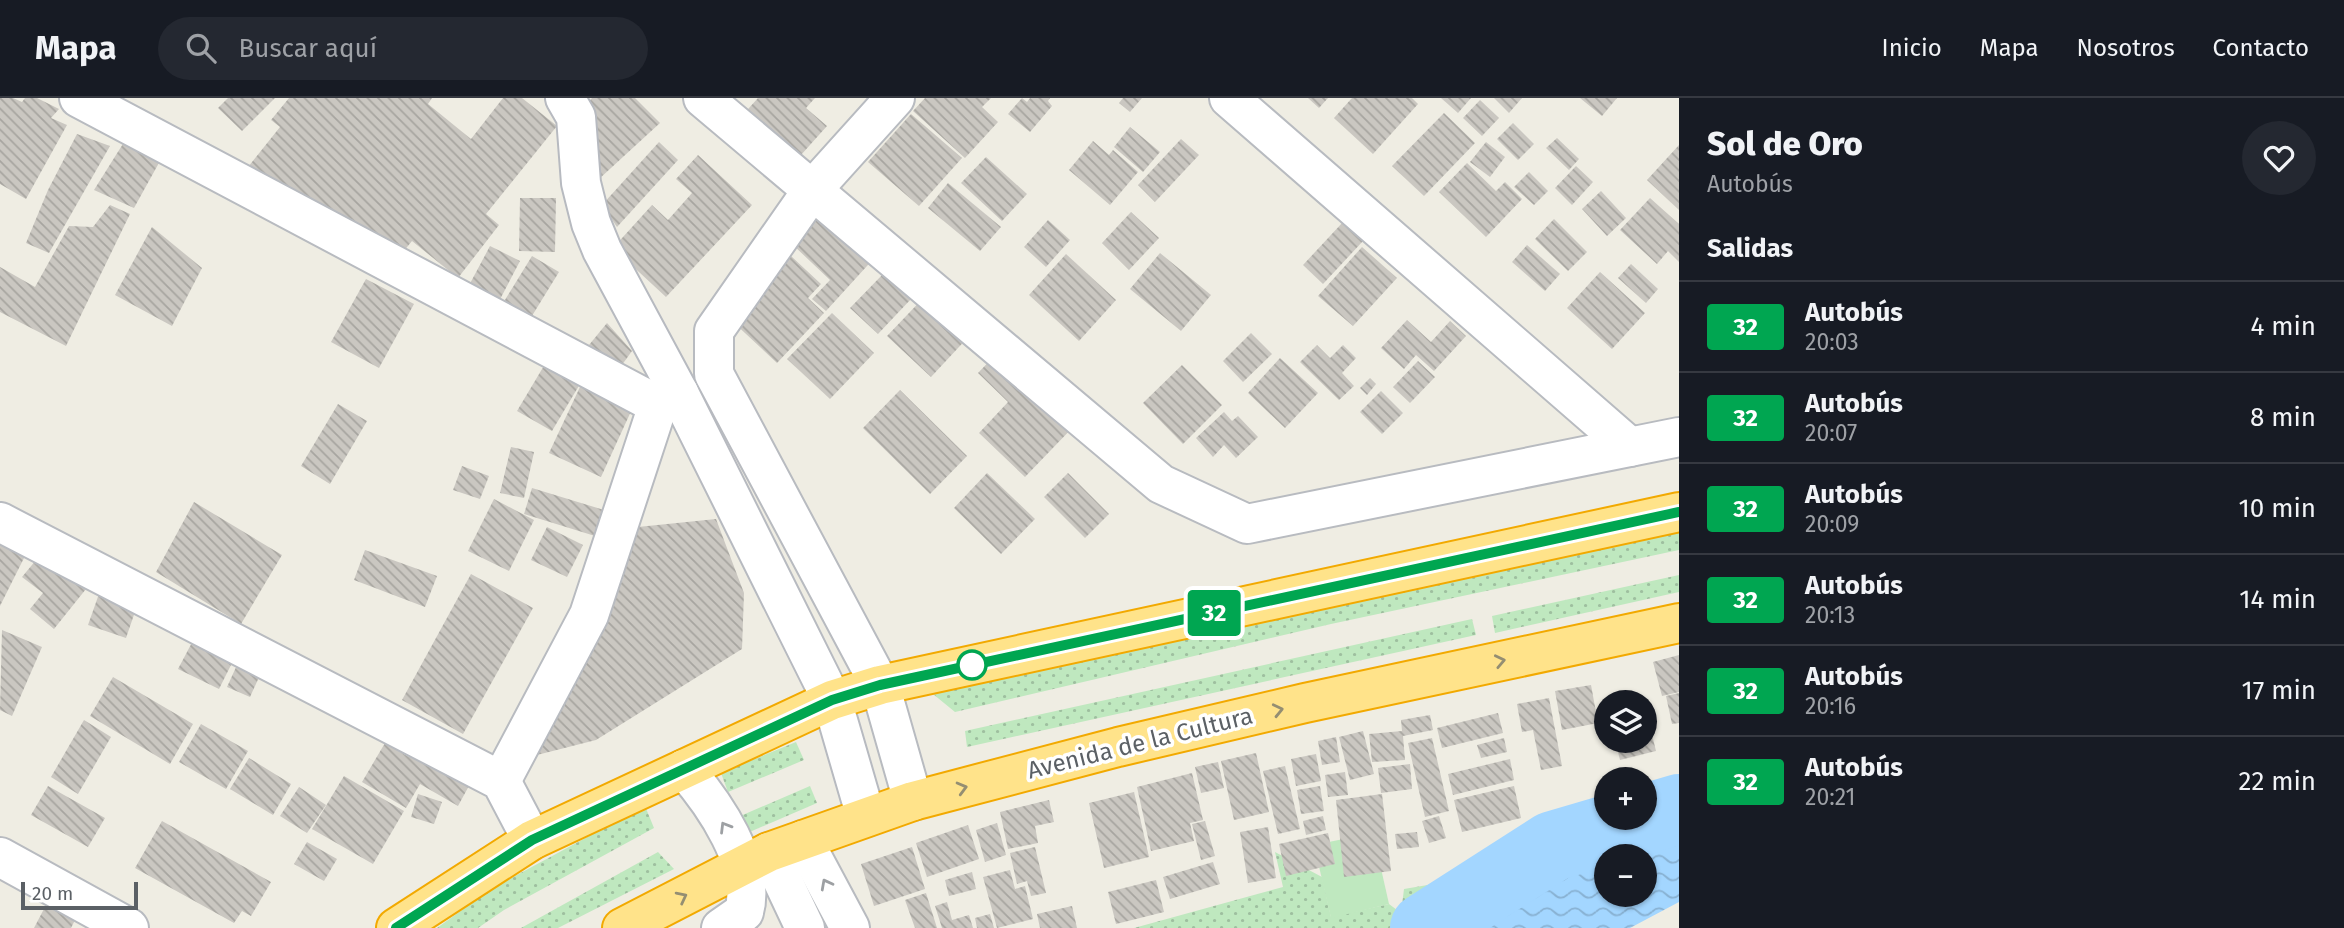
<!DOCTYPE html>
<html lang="es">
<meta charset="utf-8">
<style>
body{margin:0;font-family:"Fira Sans",sans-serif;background:#242831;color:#f1f3f6;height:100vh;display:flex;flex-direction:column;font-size:26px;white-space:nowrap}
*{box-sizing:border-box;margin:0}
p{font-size:23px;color:#9ea1a6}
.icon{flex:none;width:38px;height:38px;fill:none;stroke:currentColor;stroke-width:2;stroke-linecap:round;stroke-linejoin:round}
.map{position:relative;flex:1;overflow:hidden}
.sheet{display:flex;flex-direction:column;background:#171b24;width:665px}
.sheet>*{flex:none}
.badge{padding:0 14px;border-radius:5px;font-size:24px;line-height:46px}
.buttons{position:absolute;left:1594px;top:592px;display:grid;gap:14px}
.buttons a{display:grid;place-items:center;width:63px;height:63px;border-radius:50%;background:#171b24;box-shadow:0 2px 5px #0004;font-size:35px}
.scale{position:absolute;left:21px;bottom:18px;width:117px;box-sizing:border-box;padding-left:7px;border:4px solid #5b6065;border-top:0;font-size:19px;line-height:24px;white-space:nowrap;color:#5b6065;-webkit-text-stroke:5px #fff;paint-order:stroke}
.map>.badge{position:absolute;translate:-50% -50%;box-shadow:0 0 0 4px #fff}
h2{padding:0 28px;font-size:26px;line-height:63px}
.round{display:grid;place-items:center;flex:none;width:74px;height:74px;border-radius:37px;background:#242831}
.overview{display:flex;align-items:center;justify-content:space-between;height:119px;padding:0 28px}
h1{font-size:33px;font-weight:800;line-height:52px}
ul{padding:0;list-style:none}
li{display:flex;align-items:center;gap:21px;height:91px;padding:0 28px;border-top:2px solid #363941}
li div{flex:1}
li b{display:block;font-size:26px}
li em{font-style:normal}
li .badge{min-width:77px;font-weight:700;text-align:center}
header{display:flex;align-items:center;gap:42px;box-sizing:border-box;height:98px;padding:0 35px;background:#171b24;border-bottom:2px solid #363941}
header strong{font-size:33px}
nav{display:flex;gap:38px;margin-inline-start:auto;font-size:24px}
.search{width:490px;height:63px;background:#242831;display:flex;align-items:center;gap:18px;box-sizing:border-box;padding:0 24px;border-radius:38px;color:#9ea1a6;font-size:26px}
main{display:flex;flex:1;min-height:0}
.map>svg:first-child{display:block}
</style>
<header>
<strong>Mapa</strong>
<div class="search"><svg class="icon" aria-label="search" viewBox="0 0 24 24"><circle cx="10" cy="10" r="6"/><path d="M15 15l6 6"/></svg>Buscar aquí</div>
<nav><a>Inicio</a><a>Mapa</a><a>Nosotros</a><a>Contacto</a></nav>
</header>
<main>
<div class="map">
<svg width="1679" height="830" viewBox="0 0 1679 830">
<defs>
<pattern id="grass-dots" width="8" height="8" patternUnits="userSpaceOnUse" patternTransform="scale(1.75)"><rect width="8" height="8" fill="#bfe8bf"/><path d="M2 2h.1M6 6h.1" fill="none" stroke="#9ebf9f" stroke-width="1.8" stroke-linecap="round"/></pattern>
<pattern id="water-waves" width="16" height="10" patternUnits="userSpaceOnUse" patternTransform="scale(1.75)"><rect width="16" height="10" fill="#a3d6ff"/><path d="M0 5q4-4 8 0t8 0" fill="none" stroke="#88b1d2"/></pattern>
<pattern id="building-back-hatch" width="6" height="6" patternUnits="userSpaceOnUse" patternTransform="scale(1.75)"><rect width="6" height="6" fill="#cac7c1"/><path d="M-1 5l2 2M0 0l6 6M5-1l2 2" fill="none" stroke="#a7a5a0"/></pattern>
</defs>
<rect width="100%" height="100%" fill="#efede3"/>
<g fill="url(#grass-dots)">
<path d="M1679,428v24l-348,74 -376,88 -22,-18z"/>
<path d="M1679,477v17l-184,41 -3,-17z"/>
<path d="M1472,521l4,16 -509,112 -2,-16z"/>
<path d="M796,644l8,18 -76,32 -7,-19z"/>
<path d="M810,688l7,17 -72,31 -7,-17z"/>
<path d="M645,708l9,22 -150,82 -26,18h-41l54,-39z"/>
<path d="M658,754l16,17 -116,59h-37z"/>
<path d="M1275,754l47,25 9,40 58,-13 12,9 3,-24 112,-19 -91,58h-291l149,-41z"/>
</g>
<path fill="#bfe8bf" d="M1373,735l16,71 -58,14 -17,-73z"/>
<path fill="url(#water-waves)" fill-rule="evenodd" d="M1679,711v93l-49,26h-205l128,-82zM1606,758h39v38h-39z"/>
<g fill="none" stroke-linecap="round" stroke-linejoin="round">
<path stroke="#a3d6ff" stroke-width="70" d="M1425,830l128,-82 126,-37"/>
</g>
<g fill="url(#building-back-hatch)">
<path d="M0,0h13l9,4 3,-4h12l22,11 -8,9 16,7 -41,74 -26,-15z"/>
<path d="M228,0h47l-33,33 -24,-23z"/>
<path d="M289,0h143l-4,6 43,35 32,-41h19l35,28 -71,88 13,11 -41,53 -46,-37 -18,22 -146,-96 32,-40 -9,-7z"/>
<path d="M592,0h43l25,25 -61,56 -16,-71z"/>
<path d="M758,0h57l-9,10 21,18 -35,39 -52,-47z"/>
<path d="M925,0h66l-9,9 16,15 -33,36 -52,-47z"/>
<path d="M1022,0l5,4 3,-4h20l-2,3 4,5 -22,26 -22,-18z"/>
<path d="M1123,0h19l-12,14 -11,-9z"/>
<path d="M1308,0h20l-9,10z"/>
<path d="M1352,0h60l6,6 -45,50 -39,-36z"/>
<path d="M1441,0h30l-13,15z"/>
<path d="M1494,0h28l-13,15z"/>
<path d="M1580,0h37l-15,18z"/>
<path d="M1480,2l19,18 -17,18 -19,-18z"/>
<path d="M1444,15l31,30 -51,53 -32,-30z"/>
<path d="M911,16l51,44 -43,48 -51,-44z"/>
<path d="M1513,25l21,21 -16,16 -21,-21z"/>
<path d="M1130,29l30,25 -17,20 -29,-25z"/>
<path d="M77,36l33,12 -61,107 -23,-10 22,-53z"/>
<path d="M1557,40l22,21 -10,11 -23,-22z"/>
<path d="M126,41l34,22 -26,47 -40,-18z"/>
<path d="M1181,41l18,16 -44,47 -17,-17z"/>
<path d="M1093,43l16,14 4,-5 25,22 -28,33 -41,-35z"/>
<path d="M659,44l19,18 -61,67 -15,-22z"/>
<path d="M1486,44l19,15 -15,20 -20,-15z"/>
<path d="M1679,47v65l-32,-30z"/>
<path d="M698,57l54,50 -86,92 -53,-49 39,-43 16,15 24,-27 -16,-14z"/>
<path d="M986,59l41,37 -25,27 -41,-38z"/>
<path d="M1467,65l29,28 9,-9 17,17 -36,38 -47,-45z"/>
<path d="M1576,68l17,16 -21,23 -17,-17z"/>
<path d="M1529,74l19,19 -14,14 -20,-18z"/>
<path d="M948,85l53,44 -21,24 -52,-43z"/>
<path d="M1601,93l25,27 -19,18 -25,-27z"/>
<path d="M520,100h36l-1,54 -36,-1z"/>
<path d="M1650,100l29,26v38l-11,-11 -11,13 -37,-34z"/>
<path d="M110,107l20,9 -64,132 -66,-34v-45l35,20 34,-61 24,1z"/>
<path d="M826,110l51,47 -51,56 -14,-12 18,-19 -38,-36z"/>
<path d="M1131,114l28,26 -30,32 -27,-27z"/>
<path d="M1554,121l33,33 -19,19 -33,-32z"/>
<path d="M1048,122l22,20 -24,27 -22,-20z"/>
<path d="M1343,124l20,19 -40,43 -20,-19z"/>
<path d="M152,129l50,41 -30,58 -57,-31z"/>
<path d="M1527,147l33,29 -15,17 -33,-29z"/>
<path d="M490,148l30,15 -24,46 -30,-16z"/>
<path d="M1362,149l35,31 -44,48 -35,-30z"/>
<path d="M1160,155l51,42 -30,36 -51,-42z"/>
<path d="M1066,156l50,46 -37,41 -50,-46z"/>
<path d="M532,158l27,16 -32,52 -27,-16z"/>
<path d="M791,158l30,28 -13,14 16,15 -47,50 -46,-43z"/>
<path d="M1631,166l27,25 -12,14 -28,-25z"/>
<path d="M885,174l27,26 -34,36 -28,-26z"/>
<path d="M1600,174l45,41 -33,36 -45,-41z"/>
<path d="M366,181l48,25 -35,64 -48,-26z"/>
<path d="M929,194l43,41 -41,44 -44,-41z"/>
<path d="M832,215l42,40 -44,46 -43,-40z"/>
<path d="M1407,222l24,22 19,-21 16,15 -32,35 -18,-16 -12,14 -23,-21z"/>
<path d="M607,225l25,28 -13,18 -30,-24z"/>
<path d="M1251,235l21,21 -29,28 -20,-21z"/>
<path d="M1317,247l13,13 13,-13 13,13 -14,15 12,13 -15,14 -39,-38z"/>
<path d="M1000,252l76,74 -51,53 -46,-44 29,-31 -30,-29z"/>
<path d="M1280,260l38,35 -33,35 -37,-35z"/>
<path d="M548,261l35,20 -31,52 -35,-20z"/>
<path d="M1418,263l17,16 -25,26 -17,-16z"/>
<path d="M1182,267l40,40 -39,39 -40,-41z"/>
<path d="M587,274l51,24 -37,81 -52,-24z"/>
<path d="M1370,280l6,6 -9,11 -7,-7z"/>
<path d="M900,292l67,66 -37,38 -67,-66z"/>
<path d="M1381,293l22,22 -21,21 -22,-22z"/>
<path d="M338,306l29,17 -37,63 -29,-18z"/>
<path d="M1224,314l8,9 6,-5 20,21 -22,21 -12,-13 -11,12 -17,-19z"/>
<path d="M511,349l23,5 -10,46 -24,-5z"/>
<path d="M462,368l27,10 -9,23 -27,-9z"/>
<path d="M987,375l48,46 -34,35 -47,-46z"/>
<path d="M1068,375l41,41 -24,24 -41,-41z"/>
<path d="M532,390l72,22 -9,26 -71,-22z"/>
<path d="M494,401l40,21 -25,51 -41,-20z"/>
<path d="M194,404l88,53 -41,69 -85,-52z"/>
<path d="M716,421l28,74 -2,56 -146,91 -63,16 90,-177 5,-51z"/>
<path d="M547,429l36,18 -16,32 -36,-17z"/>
<path d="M0,433l30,15 -30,60z"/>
<path d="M46,450l44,36 -36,45 -24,-20 13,-16 -21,-16z"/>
<path d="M365,452l72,26 -12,31 -71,-27z"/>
<path d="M471,476l62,34 -70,126 -61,-34z"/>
<path d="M100,493l38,12 -12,35 -38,-13z"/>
<path d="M2,532l40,17 -30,69 -12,-6z"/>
<path d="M196,537l40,20 -17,34 -41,-20z"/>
<path d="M1679,557v37l-17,4 -9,-34z"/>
<path d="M237,567l23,10 -10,22 -23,-10z"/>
<path d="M113,579l80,47 -23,40 -80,-48z"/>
<path d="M1591,587l7,38 -36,7 -7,-39z"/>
<path d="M1679,595v30l-7,1 -6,-28z"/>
<path d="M1549,600l13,68 -21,4 -8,-40 -11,2 -5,-28z"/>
<path d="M1646,612l10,41 -36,9 -5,-20h30z"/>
<path d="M1498,615l5,20 -61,15 -5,-20z"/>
<path d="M1430,617l3,15 -30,6 2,24 -33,2 -3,-28 33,-3 -1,-11z"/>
<path d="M84,622l27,17 -33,57 -27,-17z"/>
<path d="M201,626l47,27 -22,38 -47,-27z"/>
<path d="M1363,633l11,43 -24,6 -11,-43z"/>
<path d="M1336,639l4,25 -18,3 -4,-24z"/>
<path d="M1432,640l17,73 -24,6 -17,-74z"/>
<path d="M1504,640l3,14 -26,6 -4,-13z"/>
<path d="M418,643l52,43 -12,22 -38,-22 -14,24 -44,-26 23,-39 24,14z"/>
<path d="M1256,655l13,59 -35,8 -13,-59z"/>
<path d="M1316,656l5,27 -25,5 -5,-27z"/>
<path d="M249,660l42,26 -18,31 -43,-26z"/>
<path d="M1510,661l4,21 -61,15 -5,-21z"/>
<path d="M1218,664l6,26 -23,5 -6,-26z"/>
<path d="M1410,666l2,25 -31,4 -3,-25z"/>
<path d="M1285,668l15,63 -22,5 -15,-63z"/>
<path d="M1345,674l3,23 -20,2 -3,-22z"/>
<path d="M1192,675l11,47 -13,3 4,18 -43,10 -14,-64z"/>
<path d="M344,678l60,35 -31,53 -61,-35z"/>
<path d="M48,688l57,32 -17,29 -57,-32z"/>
<path d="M1320,688l4,25 -23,3 -4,-24z"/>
<path d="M1514,688l7,32 -59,14 -8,-32z"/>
<path d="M299,689l27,18 -19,28 -27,-17z"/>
<path d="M1134,694l15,65 -45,11 -15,-65z"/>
<path d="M418,696l24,8 -8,22 -23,-7z"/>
<path d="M1382,696l9,77 -47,6 -8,-77z"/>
<path d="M1049,702l5,22 -19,4 3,17 -30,6 -8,-37z"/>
<path d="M1323,718l3,14 -20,5 -3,-14z"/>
<path d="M1439,718l7,22 -17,5 -7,-22z"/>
<path d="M162,723l109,61 -20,34 -9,-5 -8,12 -99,-55z"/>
<path d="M1205,723l10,35 -14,4 -9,-36z"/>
<path d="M997,725l9,32 -21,7 -9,-32z"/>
<path d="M968,727l11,34 -52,18 -11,-34z"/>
<path d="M1268,729l8,51 -28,5 -8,-51z"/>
<path d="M1417,734l2,15 -22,2 -2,-15z"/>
<path d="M1328,735l7,31 -49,12 -7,-32z"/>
<path d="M307,744l30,17 -13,22 -30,-17z"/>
<path d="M912,749l13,42 -51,17 -13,-42z"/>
<path d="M1035,749l11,46 -15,3 -4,-15 -10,3 -7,-31z"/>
<path d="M1213,764l7,22 -50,15 -7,-22z"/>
<path d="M1010,772l5,19 10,-3 8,33 -36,9 -14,-51z"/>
<path d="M972,774l4,17 -27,7 -4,-16z"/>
<path d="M1156,782l8,32 -48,12 -8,-32z"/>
<path d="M926,795l11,35h-22l-10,-28z"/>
<path d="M947,804l5,18 17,-5 4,13h-31l-7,-22z"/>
<path d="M46,807l29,15 -4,8h-37z"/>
<path d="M1072,808l5,22h-37l-3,-14z"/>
<path d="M990,816l4,14h-17l-2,-10z"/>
</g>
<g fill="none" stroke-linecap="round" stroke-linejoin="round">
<g stroke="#b8bbc0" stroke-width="42">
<g id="street">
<path d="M79,0l579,307 21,-12"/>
<path d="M703,0l458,386 86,40 432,-87"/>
<path d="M895,0l-82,91 -99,142v43l166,311 33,116"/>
<path d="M1229,0l401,349"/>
<path d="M0,424l501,259 31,59"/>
<path d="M684,671c30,34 73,96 60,143l-23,16"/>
<path d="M501,683l88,-166 69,-210"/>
<path d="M803,742l47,88"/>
<path d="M769,754l36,76"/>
<path d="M0,759l129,71"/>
</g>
</g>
<g stroke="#b7bac0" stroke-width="42">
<path id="secondary" d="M565,0l11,19 5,66 10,40 11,27 77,143 153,307 34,117"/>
</g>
<g stroke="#f2a900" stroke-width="42">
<g id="highway">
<path d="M396,830l136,-88 300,-140 48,-15 799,-173"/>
<path d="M622,830l147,-76 144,-51 205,-54 187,-44 374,-80"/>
</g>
</g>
<use href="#street" stroke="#fff" stroke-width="38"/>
<use href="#secondary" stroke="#fff" stroke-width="38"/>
<use href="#highway" stroke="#ffe38a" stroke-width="38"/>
</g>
<defs><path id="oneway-chevron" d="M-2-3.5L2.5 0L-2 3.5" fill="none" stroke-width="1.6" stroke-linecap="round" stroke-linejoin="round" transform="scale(1.75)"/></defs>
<g stroke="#948e72">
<use href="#oneway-chevron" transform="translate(1500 563) rotate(-12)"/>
<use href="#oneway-chevron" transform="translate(1278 612) rotate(-13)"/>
<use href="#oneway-chevron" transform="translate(962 690) rotate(-15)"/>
<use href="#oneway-chevron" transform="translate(682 799) rotate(-27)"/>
</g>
<g stroke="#9da0a3">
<use href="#oneway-chevron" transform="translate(725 729) rotate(-121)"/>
<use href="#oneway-chevron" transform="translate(826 786) rotate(-118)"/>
</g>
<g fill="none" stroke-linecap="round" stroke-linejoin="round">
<g stroke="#fff" stroke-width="16">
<path id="line" d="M396,830l136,-88 300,-140 48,-15 799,-173"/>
</g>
<use href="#line" stroke="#00a651" stroke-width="10"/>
</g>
<circle fill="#fff" stroke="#00a651" stroke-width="3.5" cx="972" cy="567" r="14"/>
<g text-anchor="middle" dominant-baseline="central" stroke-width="7" stroke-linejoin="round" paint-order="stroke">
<g font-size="24" fill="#5b6065" stroke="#fff">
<text transform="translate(1140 645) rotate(-14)">Avenida de la Cultura</text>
</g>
</g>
</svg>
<div class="buttons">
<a><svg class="icon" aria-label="layers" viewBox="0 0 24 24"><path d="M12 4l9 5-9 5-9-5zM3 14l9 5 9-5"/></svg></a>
<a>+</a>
<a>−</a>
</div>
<div class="scale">20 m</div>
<b class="badge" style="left:1214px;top:515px;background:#00a651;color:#fff">32</b>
</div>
<section class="sheet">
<div class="overview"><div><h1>Sol de Oro</h1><p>Autobús</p></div><a class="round"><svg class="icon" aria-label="heart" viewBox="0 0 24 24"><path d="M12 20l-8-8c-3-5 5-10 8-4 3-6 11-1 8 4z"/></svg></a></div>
<h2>Salidas</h2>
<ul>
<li><span class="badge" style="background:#00a651;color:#fff">32</span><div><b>Autobús</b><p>20:03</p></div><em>4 min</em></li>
<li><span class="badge" style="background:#00a651;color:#fff">32</span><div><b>Autobús</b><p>20:07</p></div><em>8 min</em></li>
<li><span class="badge" style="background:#00a651;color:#fff">32</span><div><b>Autobús</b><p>20:09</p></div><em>10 min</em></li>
<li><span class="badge" style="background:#00a651;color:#fff">32</span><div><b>Autobús</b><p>20:13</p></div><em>14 min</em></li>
<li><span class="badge" style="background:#00a651;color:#fff">32</span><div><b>Autobús</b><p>20:16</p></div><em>17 min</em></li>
<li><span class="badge" style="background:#00a651;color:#fff">32</span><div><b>Autobús</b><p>20:21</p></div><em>22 min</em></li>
</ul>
</section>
</main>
